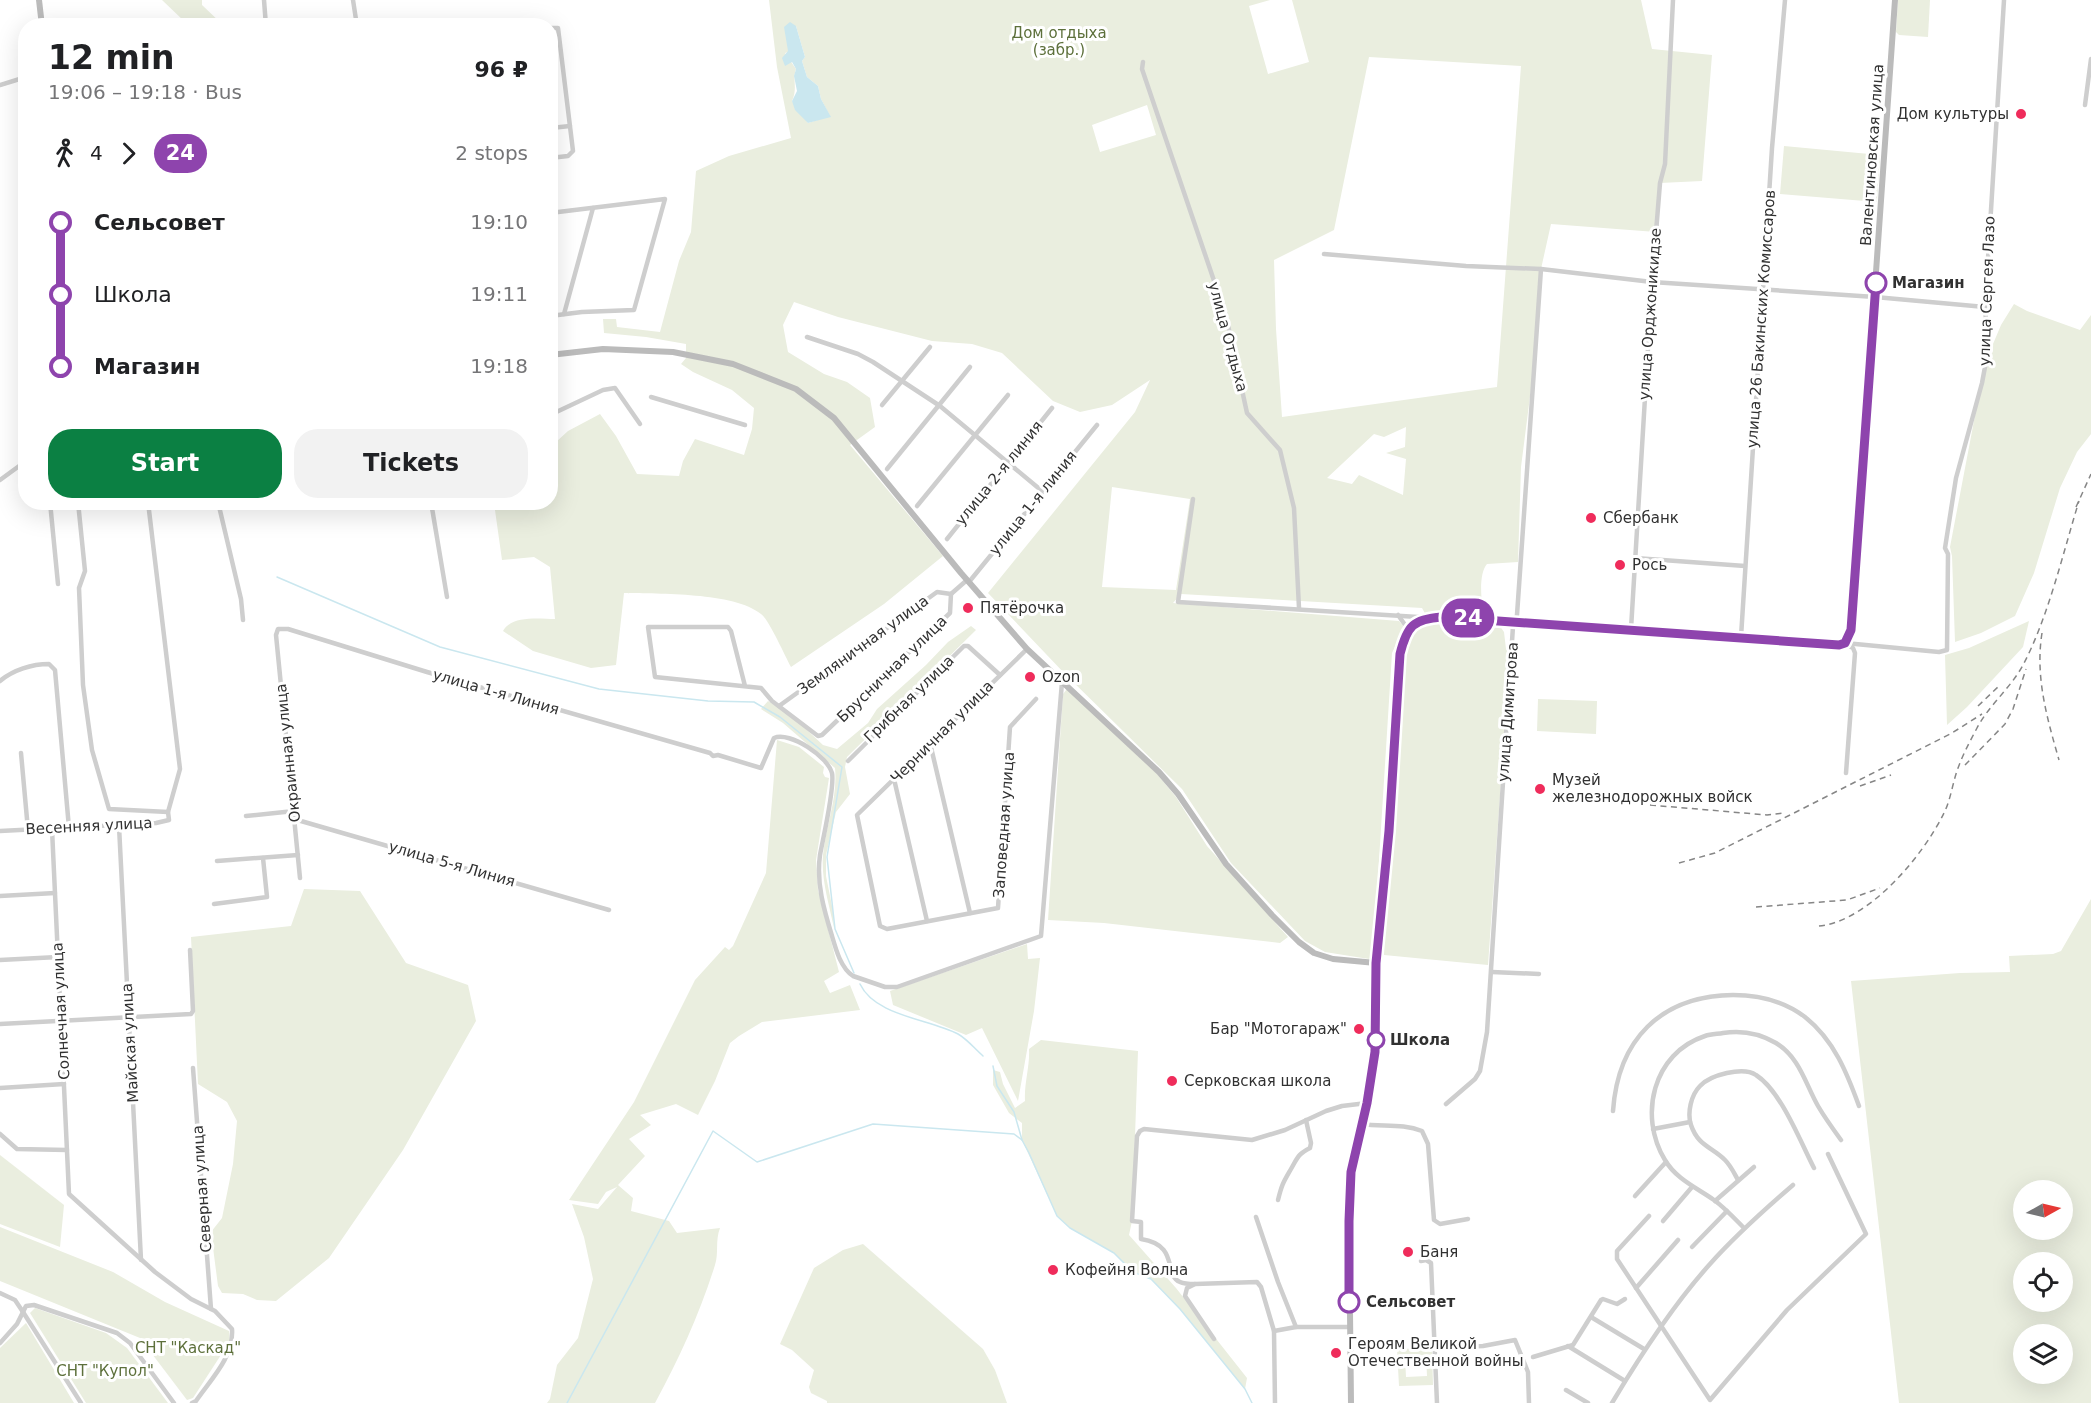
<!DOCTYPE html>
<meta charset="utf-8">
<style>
body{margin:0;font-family:"DejaVu Sans",sans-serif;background:#f2f2f2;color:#202124;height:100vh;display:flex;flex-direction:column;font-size:22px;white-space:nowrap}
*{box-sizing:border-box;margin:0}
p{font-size:20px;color:#757577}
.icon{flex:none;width:33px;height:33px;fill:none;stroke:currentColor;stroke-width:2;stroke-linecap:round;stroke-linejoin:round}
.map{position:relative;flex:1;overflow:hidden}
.panel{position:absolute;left:18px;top:18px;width:540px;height:492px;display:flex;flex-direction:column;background:#fff;border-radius:24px;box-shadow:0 6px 24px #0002}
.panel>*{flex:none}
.badge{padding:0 12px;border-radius:20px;font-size:21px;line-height:39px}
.needle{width:39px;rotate:82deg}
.buttons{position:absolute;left:2013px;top:1180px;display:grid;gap:12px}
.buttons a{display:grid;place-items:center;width:60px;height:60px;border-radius:50%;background:#fff;box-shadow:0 6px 24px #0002;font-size:30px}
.map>.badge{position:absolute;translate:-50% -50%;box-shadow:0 0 0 3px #fff}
.legs{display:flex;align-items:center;gap:9px;height:66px;padding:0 30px;font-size:20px}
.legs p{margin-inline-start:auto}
.overview{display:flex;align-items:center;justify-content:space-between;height:102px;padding:0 30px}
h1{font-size:33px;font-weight:600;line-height:45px}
.primary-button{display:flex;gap:12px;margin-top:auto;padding:12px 30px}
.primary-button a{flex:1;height:69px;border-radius:24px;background:#0b8043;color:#fff;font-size:24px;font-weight:600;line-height:69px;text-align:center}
.primary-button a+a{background:#f2f2f2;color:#202124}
ul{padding:0 30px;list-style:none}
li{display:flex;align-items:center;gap:21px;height:72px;font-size:22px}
li i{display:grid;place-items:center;width:9px;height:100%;margin:0 8px;background:currentColor}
li i::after{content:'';width:15px;height:15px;margin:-8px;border:4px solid;border-radius:50%;background:#fff}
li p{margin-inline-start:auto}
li:first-child i{background:linear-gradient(#0000 50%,currentColor 0)}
li:last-child i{background:linear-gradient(currentColor 50%,#0000 0)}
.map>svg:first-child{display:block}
</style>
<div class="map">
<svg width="2091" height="1403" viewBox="0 0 2091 1403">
<rect width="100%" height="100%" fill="#fff"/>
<g fill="#eaeedf" fill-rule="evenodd">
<path d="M162,0h40v5l21,20h-38l-1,-4z"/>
<path d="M769,0h501l-21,6 19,68 41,-12 -17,-62h349l11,49 60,6 -10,126 -42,2 -4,49 -105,-8 -10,45 -8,104 -12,94 -3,95 -31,2c-9,10 -6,41 -2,53l10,2 9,13 2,17 4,6 -22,310 -104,-10 -6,-7 20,-202 2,-5 4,-87 6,-25 17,-12 -5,-9 -241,-14 -8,9 226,18 5,6 -12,26 -19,303 -4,3 -44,-7 -20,-11 -74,-78 -49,-74 -117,-115 -77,-81 147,-181 15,-32 -38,25 -32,7 -27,-11 -51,-48 -30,-9 -40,-3 -94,-24 -44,-15 -11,23 5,27 36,22 23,8 23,16 5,29 -25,18 93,111 -59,48 -93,63c-6,-11 -22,-47 -30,-53 -27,-22 -102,-20 -137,-21l-8,72 -25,3 -58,-17 -30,-20c9,-16 36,-12 52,-12l-5,-52 -16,-10 -32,3 -8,-57 56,-1 1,-59 5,-1 12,-11 32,-17 16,22 21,38 42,2 4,-15 12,-22 49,16 8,-26 2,-21 -22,-18 -39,-18 -12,-8 5,-6v-14l-40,-7 -42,-4 -1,-14h13l1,8 43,5 19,-71 12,-29 5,-61 33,-15 62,-18 -14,-71zM796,26l9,31 -3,4 5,16 11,9 3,13 9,17 -22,7 -16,-22c6,-14 0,-20 4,-32l-11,-16 3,-1zM1369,57l152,9 -24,321 -215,30 -6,-88 -2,-69 60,-30zM1147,105l9,30 -56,17 -8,-27zM1406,427l-1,20 -19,6 20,6 -3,36 -44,-20 -7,9 -25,-6 47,-44 10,3zM1112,487l78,12 -14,91 -74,-3z"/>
<path d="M1898,0h32l-2,37 -29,-2 -3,-3z"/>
<path d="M1784,146l96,9 -3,47 -97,-8z"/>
<path d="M2014,304l13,7 53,19 11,-15v119l-14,18 -17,36 -26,85 -19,43 -34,17 -26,9 -3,-86 -2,-9 35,-184 16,-38z"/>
<path d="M2029,621l-6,26 -56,60 -20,18 -2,-70 24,-7z"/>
<path d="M971,626l5,4 -129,127 -2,10 5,27 -14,18 -10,43v21l7,35 1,17c-5,-24 -13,-49 -11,-73 3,-30 15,-58 12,-87l-52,-45 -22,-14 7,-8 24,15 31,29 14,4 31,-26 9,-14 49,-44 22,-23z"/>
<path d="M1067,689l90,85 19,23 31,49 81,91 -8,6 -176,-20 -56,-3 15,-226z"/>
<path d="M1538,699l59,2 -1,33 -59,-3z"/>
<path d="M777,740l22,7 25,20 -1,6 2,4 4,1 -13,82 2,30 21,82 -15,9 6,12 20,-8 10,25 -98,12 -23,14 -9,7 -15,38 -17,34 -22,-11 -36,11 11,10 -22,14 16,17 -27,29 15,13 -2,13 38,10 8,12 43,-5c-5,13 -1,25 -5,37 -15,48 -36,94 -60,138h-108l3,-4 7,-34 21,-27 15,-59 -9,-42 -12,-33 26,5 19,-22 -11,5 -8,12 -29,-4 65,-98 61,-122 30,-33 4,3 4,-4 33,-73z"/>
<path d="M304,889l56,2 46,72 62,22 8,36 -73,129 -74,108 -53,43 -19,-1 -14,-6 -21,-1 -4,-7 -7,-54 11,-14 11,-54 4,-43 -10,-19 -29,-18 -7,-147 100,-11z"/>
<path d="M2091,899v504h-192l-48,-422 109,-8 50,-1 -1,-16 44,-2 8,-3zM2024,1191h38v39h-38zM2024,1263h38v39h-38zM2024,1335h38v39h-38z"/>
<path d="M1027,944l1,15 12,-1 -6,53 -16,90 -36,-73 -16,7 -73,-30 -3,-14z"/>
<path d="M1041,1040l97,11 -6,170 -3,14 47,53 71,90 -2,11 -65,-80 -29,-30 -18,-7 -19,-19 -44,-25 -13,-12 -35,-76v-17l-13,-10 -16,-28v-15l7,2 3,12 12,24 10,-7c-1,-18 5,-35 4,-52z"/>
<path d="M0,1155l64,50 -4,42 -60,-23z"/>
<path d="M0,1227l113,45 52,30 64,29 1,10 -37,57 -6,2 -47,-62 -140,-57z"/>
<path d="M863,1244l120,105 12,21 12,33h-180v-2l-16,-8 -2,-6 5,-17 -22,-20 -12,-6 34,-76 29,-18z"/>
<path d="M35,1308l71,25 21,15 41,55h-82l-56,-90z"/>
<path d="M26,1323l48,80h-74v-55z"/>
<path d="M1432,1348l1,37 -34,1 -2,-37zM1426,1355l1,21 -21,1 -1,-20z"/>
</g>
<path fill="#cae7ef" d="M790,22l6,4 9,31 -3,4 5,16 11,9 3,13 10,18 -23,6 -13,-13 -3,-9 5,-10 -3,-15 2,-7 -4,-7 -7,4 -3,-8 6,-7 -4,-24z"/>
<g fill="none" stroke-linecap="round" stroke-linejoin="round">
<g stroke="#cae7ef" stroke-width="1.5">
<path d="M277,577l163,70 159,42 109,12 46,1 26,15 62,50 -15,90 8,72 19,44"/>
<path d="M860,984c15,32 69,35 98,50 9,5 17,15 25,22"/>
<path d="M993,1066l4,20 17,26 8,28"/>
<path d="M567,1403l146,-272 44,31 116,-38 141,10 8,6 7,13 28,63 13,12 44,25 19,19 18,7 29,30 65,80 7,14"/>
</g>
<g stroke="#cecece" stroke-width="4.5">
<path d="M264,0l2,26"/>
<path d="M353,0l4,26"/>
<path d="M550,28h8l15,123 -5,5 -18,2"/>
<path d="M1143,62l-1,7 84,247 21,97 33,37 14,58 5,100"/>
<path d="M0,85l26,-8"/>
<path d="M2085,105l6,-46"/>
<path d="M550,121l1,7 19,-2"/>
<path d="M550,213l115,-14 -31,111 -52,2 -32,4"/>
<path d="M1324,254l142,12 75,3 111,13 223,15 110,10"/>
<path d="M564,314l29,-106"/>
<path d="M807,337l51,17 15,8 67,44 102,85"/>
<path d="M651,397l94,28"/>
<path d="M882,405l48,-58"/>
<path d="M550,415l53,-25 12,-2 25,36"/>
<path d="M887,469l83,-102"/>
<path d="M0,480l26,-19"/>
<path d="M1193,499l-15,103 240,15 7,2"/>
<path d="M50,502l8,82"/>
<path d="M78,502l7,69 -6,17 4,97 9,65 17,59 59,3 12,-43 -32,-267"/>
<path d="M218,502l23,97 2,21"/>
<path d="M431,502l16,95"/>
<path d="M917,506l91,-111"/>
<path d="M947,539l105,-131"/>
<path d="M1635,558l110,8"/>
<path d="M969,582l128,-157"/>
<path d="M951,594l16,-14"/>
<path d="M1398,615l10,14"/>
<path d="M1631,629l21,-347 8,-99 5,-19 8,-164"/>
<path d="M1741,637l31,-489 13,-148"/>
<path d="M1845,643l94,9 8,-2 1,-96 -3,-6 11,-70 26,-95 6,-32 -3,-44 19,-307"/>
<path d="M1027,649l-170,166 23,111 7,3 111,-21 12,-181 26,-28"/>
<path d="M0,681c13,-11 32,-17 49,-17l6,6 14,158"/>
<path d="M745,686l-14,-55 -3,-4h-80l7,50 106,11 11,13 46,35 4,-1 128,-122 1,-19"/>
<path d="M779,706l158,-114 14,2"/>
<path d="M930,743l40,170"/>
<path d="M21,753l7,77"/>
<path d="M848,761l116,-115h4l32,29"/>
<path d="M1846,773l9,-120 -2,-5 -6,-3"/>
<path d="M894,779l33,142"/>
<path d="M246,816l48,-5"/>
<path d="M294,819l315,91"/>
<path d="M119,826l22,434"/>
<path d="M52,829l17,365 86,78 36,27 24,12 17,18c2,28 -21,50 -36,72l-4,2"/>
<path d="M0,831l156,-8 13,-3 -1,-8"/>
<path d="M217,861l81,-6"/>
<path d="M300,878l-24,-243 2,-6h10l139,43 283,81 3,3 5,-1 43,13 13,-30c16,-7 54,19 58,35 3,15 -9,65 -12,82 -4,28 4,55 12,81 4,14 9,32 21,40l32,11h12l144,-51 21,-254"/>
<path d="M0,896l55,-3"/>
<path d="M214,904l53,-7 -4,-39"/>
<path d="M0,960l58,-3"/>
<path d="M1492,972l47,2"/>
<path d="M0,1024l191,-10 2,-3 -3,-61"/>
<path d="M193,1068l18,241"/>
<path d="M0,1088l64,-4"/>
<path d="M1446,1104l29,-25 5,-8 7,-39 26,-406 4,-11 24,-346"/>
<path d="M1613,1111c5,-71 47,-115 120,-116 26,0 51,6 72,22 29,23 42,56 54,89"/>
<path d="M1362,1124c20,3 41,-1 60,7l6,13 6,76 6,4 28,-5"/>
<path d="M1653,1129l37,-7"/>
<path d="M0,1134l17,15 50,1"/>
<path d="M1738,1180c-4,-7 -7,-14 -13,-20 -13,-13 -27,-14 -34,-35 -4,-12 0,-30 9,-39 10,-11 43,-20 56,-11 25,16 44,66 58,93"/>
<path d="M1635,1196l31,-34"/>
<path d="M1278,1200c4,-16 5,-17 13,-31 7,-12 6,-14 19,-21l1,-5 -5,-23"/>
<path d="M1715,1201l39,-34"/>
<path d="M1649,1216l-32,35v8l93,141 77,-90 79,-76 -38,-80"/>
<path d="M1256,1217l22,65 18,45"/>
<path d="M1663,1221l29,-34"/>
<path d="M1744,1228c-9,-9 -19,-20 -30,-28 -17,-12 -38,-21 -49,-40 -27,-44 -12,-107 40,-124 6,-2 13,-2 18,-3 19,-3 36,0 53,10 24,15 29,40 42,63 7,12 15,23 23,34"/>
<path d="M1692,1247l35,-36"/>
<path d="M1421,1261l5,-1 5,3 6,140"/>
<path d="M1195,1284c-5,0 -11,0 -15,-2 -17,-7 0,-37 -39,-43v-17l-9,-1 5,-85 3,-5 4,-2 108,11 33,-10 41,-19 16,-5 25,-3"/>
<path d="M1636,1288l42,-48"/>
<path d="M0,1293l15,7 8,12 3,-6 8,-1 83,28 13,10 44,60"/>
<path d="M23,1312l58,91"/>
<path d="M1591,1317l53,32"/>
<path d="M1274,1331l22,-4h54"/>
<path d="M1214,1339l-29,-43 2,-8 8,-4 62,-2 4,5 13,44 1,72"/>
<path d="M0,1343l17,-19 6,-12"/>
<path d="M1568,1346l57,35"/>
<path d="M1434,1348l49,-2 32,-6 13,32 1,31"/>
<path d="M1533,1357l40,-12 28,-45 2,-1 14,5 8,-5"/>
<path d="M1566,1390l22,13"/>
<path d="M1612,1403c28,-47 61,-98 98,-139 25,-28 54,-54 83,-79"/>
</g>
<g stroke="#bbb" stroke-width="6">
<path d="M39,0l3,26"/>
<path d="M550,355l53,-6 70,3 60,12 63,25 38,29 127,155 66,76 132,123 19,22 48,70 46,51 27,27 15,11 19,6 43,4"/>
<path d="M1351,1403l-2,-182 2,-49 16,-69 8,-51 1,-89 12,-132 12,-177c6,-28 14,-35 42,-37l397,28 6,-2 6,-13 44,-630"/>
</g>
<g stroke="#868686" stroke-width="1.5" stroke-dasharray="6 4.5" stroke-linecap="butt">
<path d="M2076,507l15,-33"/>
<path d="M2042,633c-7,44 5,85 17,127"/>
<path d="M1978,706l22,-21"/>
<path d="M1965,765l40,-41 8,-15 13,-40"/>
<path d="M1860,786l31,-11"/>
<path d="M1650,805l117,10 17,-2"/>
<path d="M1679,863l36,-10 237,-120 30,-19"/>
<path d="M1756,907l91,-7 33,-12"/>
<path d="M1819,926c50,-5 104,-70 125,-113 6,-12 8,-26 12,-39 5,-16 13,-31 21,-46 12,-23 33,-39 46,-63 25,-47 40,-112 56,-164"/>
</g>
</g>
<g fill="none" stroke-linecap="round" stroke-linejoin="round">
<g stroke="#fff" stroke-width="14">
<path id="line-1" d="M1349,1302v-81l2,-49 16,-69 8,-51 1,-89 13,-132 11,-177c7,-28 13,-35 42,-37l397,28 6,-2 6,-13 25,-347"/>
</g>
<use href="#line-1" stroke="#8e44ad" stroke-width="9"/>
</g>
<g fill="#ef2c5b" stroke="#fff" stroke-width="2">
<circle cx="2021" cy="114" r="6"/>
<circle cx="1591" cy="518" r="6"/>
<circle cx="1620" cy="565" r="6"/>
<circle cx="968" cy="608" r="6"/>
<circle cx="1030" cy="677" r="6"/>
<circle cx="1540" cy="789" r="6"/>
<circle cx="1359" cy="1029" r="6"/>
<circle cx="1172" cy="1081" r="6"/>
<circle cx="1408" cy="1252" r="6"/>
<circle cx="1053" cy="1270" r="6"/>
<circle cx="1336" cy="1353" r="6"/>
</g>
<g fill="#fff" stroke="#8e44ad" stroke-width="3">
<circle cx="1876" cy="283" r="10"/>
<circle cx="1376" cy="1040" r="8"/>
<circle cx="1349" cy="1302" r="10"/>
</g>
<g text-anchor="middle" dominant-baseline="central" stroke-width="6" stroke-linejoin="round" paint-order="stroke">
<g font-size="15" fill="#5d703b" stroke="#fff">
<text x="1059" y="33">Дом отдыха<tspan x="1059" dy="17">(забр.)</tspan></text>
<text x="188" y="1348">СНТ "Каскад"</text>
<text x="105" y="1371">СНТ "Купол"</text>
</g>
<g font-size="15" fill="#313131" stroke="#fff" text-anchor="start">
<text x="2009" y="114" text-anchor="end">Дом культуры</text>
<text x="1603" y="518">Сбербанк</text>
<text x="1632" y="565">Рось</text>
<text x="980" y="608">Пятёрочка</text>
<text x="1042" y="677">Ozon</text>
<text x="1552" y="780">Музей<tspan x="1552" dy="17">железнодорожных войск</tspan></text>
<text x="1347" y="1029" text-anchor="end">Бар "Мотогараж"</text>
<text x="1184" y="1081">Серковская школа</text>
<text x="1420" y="1252">Баня</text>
<text x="1065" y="1270">Кофейня Волна</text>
<text x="1348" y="1344">Героям Великой<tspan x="1348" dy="17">Отечественной войны</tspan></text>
</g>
<g font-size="15" fill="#313131" stroke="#fff">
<text transform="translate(1872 155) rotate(-86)">Валентиновская улица</text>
<text transform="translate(1987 291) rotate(-88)">улица Сергея Лазо</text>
<text transform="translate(1650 314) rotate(-86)">улица Орджоникидзе</text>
<text transform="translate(1761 319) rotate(-86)">улица 26 Бакинских Комиссаров</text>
<text transform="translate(1228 337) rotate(75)">улица Отдыха</text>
<text transform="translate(999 473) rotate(-51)">улица 2-я линия</text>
<text transform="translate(1033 503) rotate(-51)">улица 1-я линия</text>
<text transform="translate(863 645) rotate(-36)">Земляничная улица</text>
<text transform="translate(892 669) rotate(-44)">Брусничная улица</text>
<text transform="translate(496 692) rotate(16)">улица 1-я Линия</text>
<text transform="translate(909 699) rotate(-44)">Грибная улица</text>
<text transform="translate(1508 712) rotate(-86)">улица Димитрова</text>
<text transform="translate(942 732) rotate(-45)">Черничная улица</text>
<text transform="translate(288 753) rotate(-96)">Окраинная улица</text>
<text transform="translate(1004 825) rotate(-86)">Заповедная улица</text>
<text transform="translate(89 826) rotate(-3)">Весенняя улица</text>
<text transform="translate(452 864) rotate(16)">улица 5-я Линия</text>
<text transform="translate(61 1011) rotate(-93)">Солнечная улица</text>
<text transform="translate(130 1043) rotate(-93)">Майская улица</text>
<text transform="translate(202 1189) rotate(-94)">Северная улица</text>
</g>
<g font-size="15" font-weight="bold" fill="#313131" stroke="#fff" text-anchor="start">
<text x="1892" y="283">Магазин</text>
<text x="1390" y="1040">Школа</text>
<text x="1366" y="1302">Сельсовет</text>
</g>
</g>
</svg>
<div class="buttons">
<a><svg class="needle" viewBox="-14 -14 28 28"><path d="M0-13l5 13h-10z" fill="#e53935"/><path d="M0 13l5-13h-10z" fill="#757577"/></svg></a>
<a><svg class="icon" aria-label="locate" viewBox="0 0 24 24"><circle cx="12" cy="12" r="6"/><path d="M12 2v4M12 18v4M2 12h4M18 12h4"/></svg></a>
<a><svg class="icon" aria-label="layers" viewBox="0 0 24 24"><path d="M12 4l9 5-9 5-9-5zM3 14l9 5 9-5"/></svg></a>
</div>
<b class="badge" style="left:1468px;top:618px;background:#8e44ad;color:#fff">24</b>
<section class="panel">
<div class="overview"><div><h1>12 min</h1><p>19:06 – 19:18 · Bus</p></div><b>96 ₽</b></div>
<div class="legs"><svg class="icon" aria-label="walk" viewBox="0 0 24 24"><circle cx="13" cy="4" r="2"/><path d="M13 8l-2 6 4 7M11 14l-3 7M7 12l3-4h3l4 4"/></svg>4<svg class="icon" aria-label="forward" viewBox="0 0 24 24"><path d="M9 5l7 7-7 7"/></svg><b class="badge" style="background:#8e44ad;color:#fff">24</b><p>2 stops</p></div>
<ul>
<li><i style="color:#8e44ad"></i><b>Сельсовет</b><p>19:10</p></li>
<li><i style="color:#8e44ad"></i><span>Школа</span><p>19:11</p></li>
<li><i style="color:#8e44ad"></i><b>Магазин</b><p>19:18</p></li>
</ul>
<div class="primary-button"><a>Start</a><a>Tickets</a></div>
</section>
</div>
